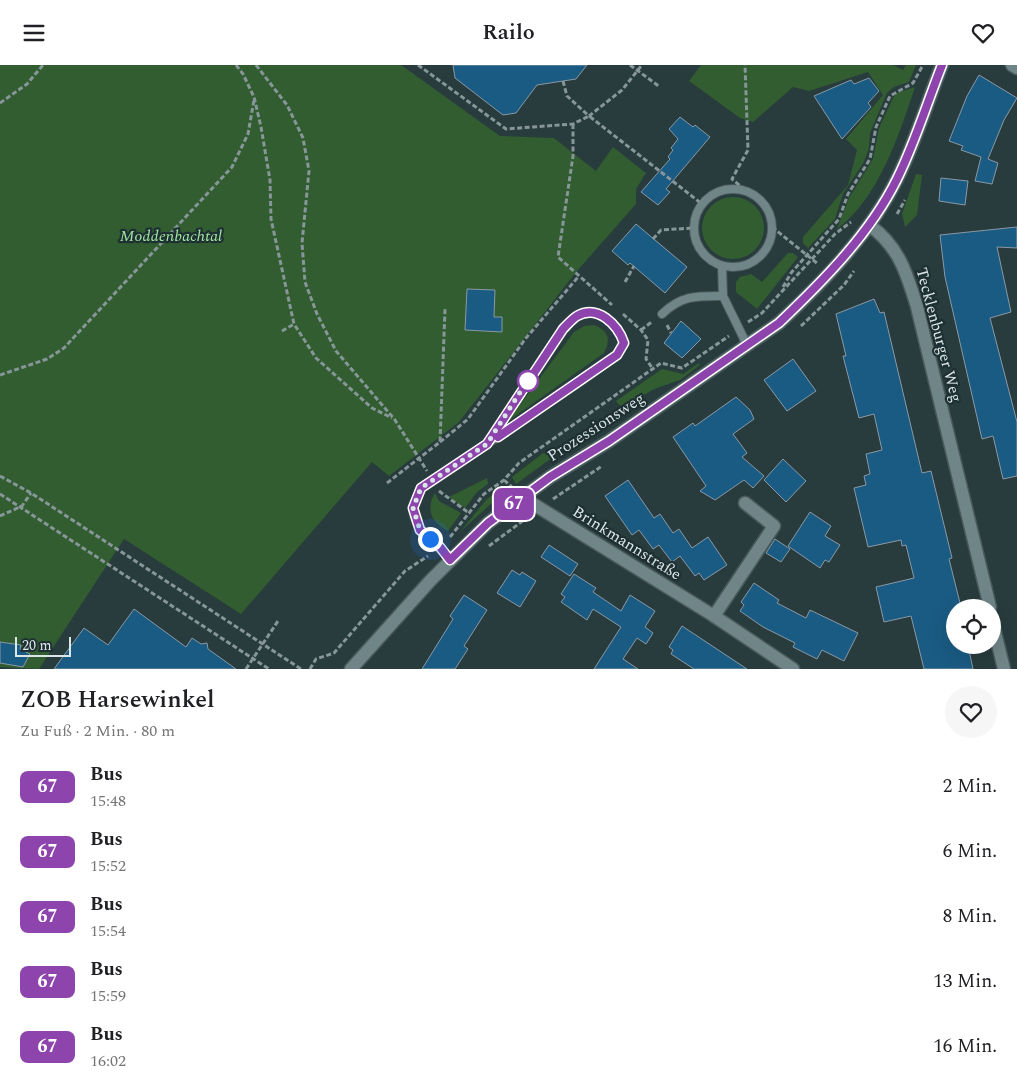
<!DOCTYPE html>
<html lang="de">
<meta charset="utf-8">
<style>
body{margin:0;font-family:Spectral,serif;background:#f6f6f6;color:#202124;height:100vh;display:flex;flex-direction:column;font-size:19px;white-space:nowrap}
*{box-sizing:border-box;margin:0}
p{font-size:16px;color:#757577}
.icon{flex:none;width:28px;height:28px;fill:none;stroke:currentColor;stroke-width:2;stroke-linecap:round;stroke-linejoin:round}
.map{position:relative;height:604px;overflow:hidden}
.sheet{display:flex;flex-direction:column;background:#fff;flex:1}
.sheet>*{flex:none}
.badge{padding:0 10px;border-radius:8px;font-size:18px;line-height:32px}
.buttons{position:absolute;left:946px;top:534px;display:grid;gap:10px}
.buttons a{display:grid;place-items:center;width:55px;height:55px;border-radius:50%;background:#fff;box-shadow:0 5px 20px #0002;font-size:25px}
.scale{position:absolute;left:15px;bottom:12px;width:56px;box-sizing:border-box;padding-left:5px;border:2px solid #dbe6e7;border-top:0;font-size:14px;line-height:18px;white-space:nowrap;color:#dbe6e7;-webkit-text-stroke:4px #1e3033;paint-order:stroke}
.you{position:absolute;width:25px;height:25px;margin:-12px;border:4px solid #fff;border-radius:50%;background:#1a73e8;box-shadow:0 0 0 8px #1a73e833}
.map>.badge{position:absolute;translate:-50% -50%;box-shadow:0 0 0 2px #fff}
.round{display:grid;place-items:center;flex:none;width:52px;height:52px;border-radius:26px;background:#f6f6f6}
.headline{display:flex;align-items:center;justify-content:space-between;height:85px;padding:0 20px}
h1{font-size:24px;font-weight:600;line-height:38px}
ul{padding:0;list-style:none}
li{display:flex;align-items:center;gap:15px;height:65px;padding:0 20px}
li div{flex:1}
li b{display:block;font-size:19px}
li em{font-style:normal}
li .badge{min-width:55px;font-weight:700;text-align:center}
header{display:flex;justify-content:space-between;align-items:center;height:65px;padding:0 20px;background:#fff;font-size:22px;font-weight:600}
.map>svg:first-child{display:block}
</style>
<header><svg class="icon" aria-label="menu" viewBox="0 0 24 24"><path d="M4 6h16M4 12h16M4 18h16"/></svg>Railo<svg class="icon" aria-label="heart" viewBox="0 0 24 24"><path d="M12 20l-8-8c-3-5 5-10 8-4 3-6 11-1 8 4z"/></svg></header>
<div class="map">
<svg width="1017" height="604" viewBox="0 0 1017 604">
<rect width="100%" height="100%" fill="#283b3d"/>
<g fill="#325d30">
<path d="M0,0h401l99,71 54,2 42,33 17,-24 33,26 -10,16v15l-59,67 -118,151 -70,54 -17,-14 -131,152 -117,-75 -85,130 -39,-2z"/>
<path d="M701,0h192l10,5 3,-5h10l-7,17 -15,5 -7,6 -17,40 -1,15 -5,14 -21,32 -8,25 -27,29 -5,-5v-6l45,-52 9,-35 -11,-11 37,-44 -15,-23 -59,19 -16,-4 -40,35 -13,-4 -51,-37z"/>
<path d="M915,22c-16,48 -36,111 -78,142l12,-31 24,-39 6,-31 14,-30 4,-5z"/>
<path d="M916,109l6,1 -5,40 -12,12 -3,-13z"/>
<circle cx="733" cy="163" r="31"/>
<path d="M788,188h5l5,4 -41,52 -21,-17v-10l4,-5 11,-3 11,8z"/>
<path d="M594,260c15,6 17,15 10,28l-97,69 67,-90 10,-6z"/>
<path d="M699,298l1,2 -20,15 -26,9 -32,19 -6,-7 46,-32 21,5z"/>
<path d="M547,385l6,7 -37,27 -4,-7z"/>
<path d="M487,413l1,6 -11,8 -12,16 -16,-11z"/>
<path d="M504,421l3,3 -47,43 26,-32z"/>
<path d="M435,428l4,8 22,12 -13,18c-16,-8 -23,-21 -13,-38z"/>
</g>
<g fill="#1a5b83" stroke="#8a99a5">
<path d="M453,0h134l-11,14 -39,6 -21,28 -13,2 -48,-37z"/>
<path d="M979,10l38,23 -13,22 -16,39 10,4 -6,21 -17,-3 6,-24 -20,-7 2,-4 -14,-5 18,-45z"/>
<path d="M869,13l10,13 -11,12 3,4 -29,32 -28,-43 37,-16 3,4z"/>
<path d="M680,52l13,10 2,-2 15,12 -44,52 4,3 -12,13 -17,-13 29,-33 -2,-2 5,-7 -2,-2 7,-9 -9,-10z"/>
<path d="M941,113l27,3 -3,24 -26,-4z"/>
<path d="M636,159l51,43 -22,26 -35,-30 -2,2 -16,-14z"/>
<path d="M1017,162v21l-20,-1 14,65 -21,6 27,104v54l-14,3 -10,-43 -11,3 -37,-162 -5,-42z"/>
<path d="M467,224l28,1 -1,27h8v15l-37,-2z"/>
<path d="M874,234l6,14 4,-1 38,161 9,-2 21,87 -3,1 12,48h-6v38h13l5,24h-49l-13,-53 -27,6 -8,-35 38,-9 -8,-33 -4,1 -1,-6 -33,7 -14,-59 12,-3 -2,-9 6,-2 -4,-20 16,-4 -8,-36 -15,4 -16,-62h3l-10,-42z"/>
<path d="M681,256l20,18 -19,19 -18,-15z"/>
<path d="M793,294l23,32 -29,20 -23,-31z"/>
<path d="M736,332l14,13 4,9 -21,15 14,19 -5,4 22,19 -11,12 -9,-8 -29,20 -15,-9 6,-5 -33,-49 20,-14 2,3z"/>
<path d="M783,394l23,22 -20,21 -22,-22z"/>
<path d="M628,415l26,38 6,-4 13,19 6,-4 13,19 16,-11 19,28 -23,15 -5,-7 -4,3 -15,-20 -8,6 -13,-17 -6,4 -14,-19 -7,5 -27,-39z"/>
<path d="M810,447l21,14 -6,10 15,9 -11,17 -4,-2 -5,8 -32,-22z"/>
<path d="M775,474l15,10 -9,13 -15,-9z"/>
<path d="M549,480l29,19 -8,12 -29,-19z"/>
<path d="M512,505l8,5 2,-3 14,9 -16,26 -23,-14z"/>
<path d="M574,509l22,14 -3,4 28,19 9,-16 25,16 -10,16 8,6 -7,11 -9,-6 -14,21 15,10h-44l27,-42 -28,-18 -6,11 -26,-18 4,-5 -4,-3z"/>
<path d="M754,518l25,17 -2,3 29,15 4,-8 48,23 -14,28 -22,-11 -5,9 -24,-12 2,-4 -32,-16 -23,-16 4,-6 -3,-3z"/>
<path d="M464,530l23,15 -23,36 4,3 -13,20h-33l31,-50 -3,-3z"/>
<path d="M134,544l52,38 6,-9 9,6 6,-1 1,6 28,20h-182l30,-41 24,17z"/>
<path d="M682,561l65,43h-53l-23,-15 2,-4 -4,-3z"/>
<path d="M0,577l21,3 -1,4 10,5 -7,13 -23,-4z"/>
</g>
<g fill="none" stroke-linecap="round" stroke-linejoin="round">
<g stroke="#48595b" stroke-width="10">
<g id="service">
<circle cx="733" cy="163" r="39"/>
<path d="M722,201l1,30 24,49"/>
<path d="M662,249c20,-19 35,-18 61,-18"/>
<path d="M450,495c-11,-15 -40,-32 -36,-53 1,-6 5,-13 7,-19l160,-107 36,-26 7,-12c-6,-18 -26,-39 -47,-27 -5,3 -10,9 -14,14l-76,114"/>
</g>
</g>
<g stroke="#48595b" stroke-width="15">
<g id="minor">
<path d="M1012,0l5,3"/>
<path d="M869,160c30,21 38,49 48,82l73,300"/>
<path d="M522,432l192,119 79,53"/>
<path d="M714,551l60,-90 -29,-23"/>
<path d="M992,555l12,49"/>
</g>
</g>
<g stroke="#48595b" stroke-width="15">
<path id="tertiary" d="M351,604l79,-88 58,-58 62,-46 59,-36 170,-118c44,-41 91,-89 118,-144 18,-36 30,-76 45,-114"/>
</g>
<g stroke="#879698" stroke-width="3" stroke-dasharray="5 2.5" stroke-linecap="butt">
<path d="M236,0l7,9 11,23 7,30 9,53 1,39 23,105 22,34 56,50 20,10"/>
<path d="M256,0l31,40 16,33 6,33 -7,72 3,39 12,32 19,37 59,69 32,51"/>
<path d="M418,0l88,64 67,-5 16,-8 113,88"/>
<path d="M630,0l30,22"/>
<path d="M563,16l4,15 22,20 33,-26 20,-25"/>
<path d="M0,38l27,-19 16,-19"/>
<path d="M573,59v32l-15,101 54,48"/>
<path d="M745,125l-13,-11 16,-29 -3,-85"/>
<path d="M897,149l8,-14"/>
<path d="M772,162l46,37"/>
<path d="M653,174l8,-9 32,-2"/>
<path d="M625,217l9,-16"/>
<path d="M783,222l8,-14 48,-54 9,-25 22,-35 6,-32 14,-31 23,-13 10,-18"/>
<path d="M623,249l18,16 7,10 -2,19 7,10"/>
<path d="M748,257l14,-9 73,-79 16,-12"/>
<path d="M667,260l4,8"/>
<path d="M801,261l43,-41 10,-14"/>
<path d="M641,265l12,-9"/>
<path d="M282,266l12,-7"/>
<path d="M0,310l47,-16 17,-11 168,-181 16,-33 6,-34"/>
<path d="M440,377l28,-23 58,-81 53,-62"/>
<path d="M0,411l31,17 270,176"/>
<path d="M504,415l9,8"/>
<path d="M387,418l53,-41 5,-133"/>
<path d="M439,426l30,22"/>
<path d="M0,429l269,175"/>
<path d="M553,434l49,-33"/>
<path d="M0,451l22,-10 9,-13"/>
<path d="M450,472l34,-43 20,-14 15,-17 142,-100 21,5 47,-32"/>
<path d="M489,481l39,-29"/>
<path d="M246,604l32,-48"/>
<path d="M310,604l6,-10 18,-6 71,-82 23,-15"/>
</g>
<use href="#service" stroke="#708588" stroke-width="8"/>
<use href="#minor" stroke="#708588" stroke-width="12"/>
<use href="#tertiary" stroke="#708588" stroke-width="12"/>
</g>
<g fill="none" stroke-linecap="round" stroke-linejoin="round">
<g stroke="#fff" stroke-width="11">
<path id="line" d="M498,372l119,-82 7,-12c-6,-18 -26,-39 -47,-27 -5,3 -10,9 -14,13l-76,115 -66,44 -8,20 7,22 20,17 10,13 38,-37 62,-46 59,-36 170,-118c44,-42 91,-89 118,-144 18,-36 30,-76 45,-114"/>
</g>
<use href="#line" stroke="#8e44ad" stroke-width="8"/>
<path stroke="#dbe6e7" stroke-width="5" stroke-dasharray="0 9" d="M430,474l-10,-9 -7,-22 8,-20 66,-44 44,-69 -3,6"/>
</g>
<circle fill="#fff" stroke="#8e44ad" stroke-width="2.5" cx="528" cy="316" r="10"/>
<g text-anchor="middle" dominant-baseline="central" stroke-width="4.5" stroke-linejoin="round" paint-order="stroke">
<g font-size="16" font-style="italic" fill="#a1e69d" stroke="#1e3033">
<text x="171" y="171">Moddenbachtal</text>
</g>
<g font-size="16" fill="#dbe6e7" stroke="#1e3033">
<text transform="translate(939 270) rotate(75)">Tecklenburger Weg</text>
<text transform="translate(596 362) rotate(-33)">Prozessionsweg</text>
<text transform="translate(627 478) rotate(32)">Brinkmannstraße</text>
</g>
</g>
</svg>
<div class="buttons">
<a><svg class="icon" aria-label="locate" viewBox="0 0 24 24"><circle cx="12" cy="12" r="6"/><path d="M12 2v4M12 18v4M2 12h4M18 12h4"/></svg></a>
</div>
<div class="scale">20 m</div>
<div class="you" style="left:430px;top:474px"></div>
<b class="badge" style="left:514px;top:439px;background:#8e44ad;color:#fff">67</b>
</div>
<section class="sheet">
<div class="headline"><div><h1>ZOB Harsewinkel</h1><p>Zu Fuß · 2 Min. · 80 m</p></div><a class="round"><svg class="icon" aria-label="heart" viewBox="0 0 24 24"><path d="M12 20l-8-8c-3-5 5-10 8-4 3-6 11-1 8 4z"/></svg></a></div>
<ul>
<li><span class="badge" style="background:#8e44ad;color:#fff">67</span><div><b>Bus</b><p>15:48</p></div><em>2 Min.</em></li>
<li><span class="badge" style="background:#8e44ad;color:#fff">67</span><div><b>Bus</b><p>15:52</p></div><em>6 Min.</em></li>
<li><span class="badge" style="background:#8e44ad;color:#fff">67</span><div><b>Bus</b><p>15:54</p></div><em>8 Min.</em></li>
<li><span class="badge" style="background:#8e44ad;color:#fff">67</span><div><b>Bus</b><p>15:59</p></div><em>13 Min.</em></li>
<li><span class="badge" style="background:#8e44ad;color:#fff">67</span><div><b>Bus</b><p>16:02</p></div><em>16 Min.</em></li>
</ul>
</section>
